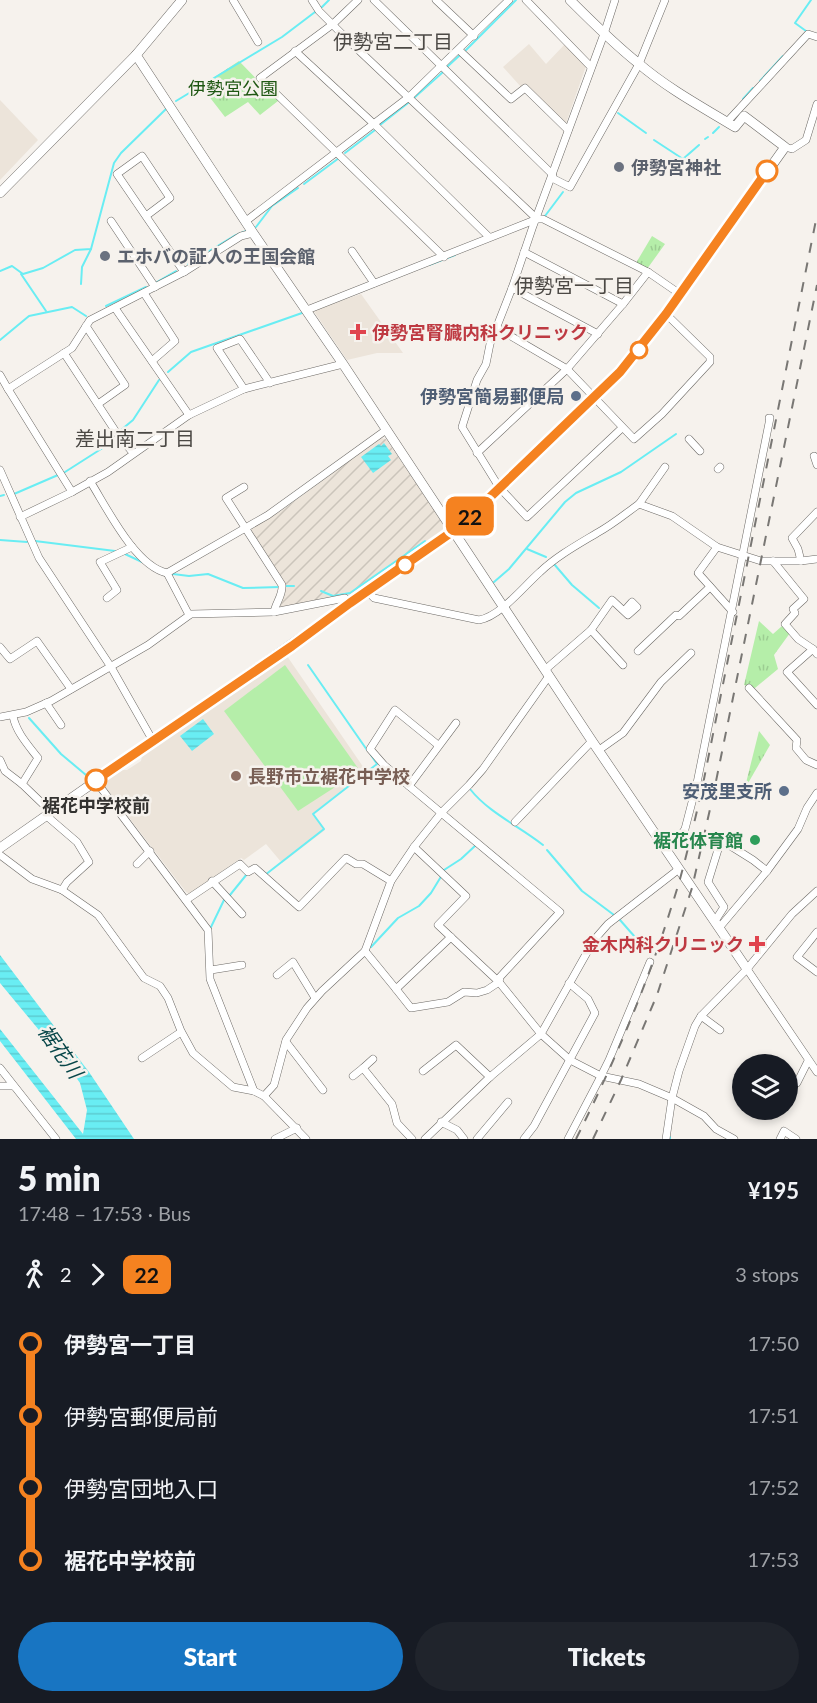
<!DOCTYPE html>
<meta charset="utf-8">
<style>
body{margin:0;font-family:Lato,"Noto Sans JP",sans-serif;background:#20242c;color:#f1f3f6;height:100vh;display:flex;flex-direction:column;font-size:22px;white-space:nowrap}
*{box-sizing:border-box;margin:0}
p{font-size:20px;color:#9ea1a6}
.icon{flex:none;width:33px;height:33px;fill:none;stroke:currentColor;stroke-width:2;stroke-linecap:round;stroke-linejoin:round}
.map{position:relative;height:1139px;overflow:hidden}
.panel{display:flex;flex-direction:column;background:#171b24;flex:1}
.panel>*{flex:none}
.badge{padding:0 12px;border-radius:9px;font-size:21px;line-height:39px}
.fabs{position:absolute;left:732px;top:1054px;display:grid;gap:12px}
.fabs a{display:grid;place-items:center;width:66px;height:66px;border-radius:50%;background:#171b24;box-shadow:0 3px 9px #0003;font-size:30px}
.map>.badge{position:absolute;translate:-50% -50%;box-shadow:0 0 0 3px #fff}
.legs{display:flex;align-items:center;gap:9px;height:66px;padding:0 18px;font-size:20px}
.legs p{margin-inline-start:auto}
.head{display:flex;align-items:center;justify-content:space-between;height:102px;padding:0 18px}
h1{font-size:33px;font-weight:800;line-height:45px}
.cta{display:flex;gap:12px;margin-top:auto;padding:12px 18px}
.cta a{flex:1;height:69px;border-radius:36px;background:#1875c2;color:#fff;font-size:24px;font-weight:800;line-height:69px;text-align:center}
.cta a+a{background:#20242c;color:#f1f3f6}
ul{padding:0 18px;list-style:none}
li{display:flex;align-items:center;gap:21px;height:72px;font-size:22px}
li i{display:grid;place-items:center;width:9px;height:100%;margin:0 8px;background:currentColor}
li i::after{content:'';width:15px;height:15px;margin:-8px;border:4px solid;border-radius:50%;background:#171b24}
li p{margin-inline-start:auto}
li:first-child i{background:linear-gradient(#0000 50%,currentColor 0)}
li:last-child i{background:linear-gradient(currentColor 50%,#0000 0)}
.map>svg:first-child{display:block}
</style>
<div class="map">
<svg width="817" height="1139" viewBox="0 0 817 1139">
<defs>
<pattern id="industrial-furrows" width="10" height="10" patternUnits="userSpaceOnUse" patternTransform="scale(1.5)"><rect width="10" height="10" fill="#ece4da"/><path d="M-1 1l2-2M0 10L10 0M9 11l2-2" fill="none" stroke="#cbc4bb"/></pattern>
<pattern id="grass-tufts" width="24" height="20" patternUnits="userSpaceOnUse" patternTransform="scale(1.5)"><rect width="24" height="20" fill="#b5eea9"/><path d="M3 7l-1-3M5 7V3M7 7l1-3M15 17l-1-3M17 17v-4M19 17l1-3" fill="none" stroke="#9ccd92"/></pattern>
<pattern id="water-rules" width="6" height="5" patternUnits="userSpaceOnUse" patternTransform="scale(1.5)"><rect width="6" height="5" fill="#69edf3"/><path d="M0 2.5h6" fill="none" stroke="#5cccd1"/></pattern>
</defs>
<rect width="100%" height="100%" fill="#f6f2ed"/>
<g fill="#ece4da">
<path d="M529,44l17,20 19,-20 21,22 -20,57 -41,-39 -4,3 -18,-20z"/>
<path d="M0,100l38,40 -38,40z"/>
<path d="M361,294l42,59h-26l-30,7 -34,-50z"/>
<path d="M287,656l79,115 -54,43 13,16 -43,33 -16,-19 -22,16 -3,-2 -51,36 -4,-2 -82,-107 1,-3 16,-12h6l14,-9 1,-5 32,-23z"/>
</g>
<path fill="url(#industrial-furrows)" d="M380,438l6,1 60,88 -97,68 -69,13 -2,-3 6,-10 -33,-62 1,-5 29,-17z"/>
<g fill="url(#grass-tufts)">
<path d="M239,61l39,40 -18,14 -12,-13 -23,15 -24,-31z"/>
<path d="M652,236l13,8 -18,25 -11,-6z"/>
<path d="M759,621l14,13 9,-8 8,7 -16,22 4,14 -23,19 -11,-3z"/>
<path d="M759,731l11,14 -23,40 -1,-2z"/>
</g>
<path fill="#b5eea9" d="M285,665l75,106 -62,40 -74,-100z"/>
<g fill="url(#water-rules)">
<path d="M384,443l8,11 -4,2 3,4 -18,13 -12,-16 18,-13 2,2z"/>
<path d="M203,719l11,15 -22,17 -12,-15z"/>
<path d="M0,955l89,117 45,67h-58l-76,-98v-12l83,105 4,-24 -7,-27 -17,-24 -63,-76z"/>
</g>
<g fill="none" stroke-linecap="round" stroke-linejoin="round">
<g stroke="#69edf3" stroke-width="2">
<path d="M322,7l7,-7"/>
<path d="M806,31l-11,-8 16,-23"/>
<path d="M466,50l50,-50"/>
<path d="M447,67l13,-12"/>
<path d="M760,81l23,-25"/>
<path d="M415,97l28,-25"/>
<path d="M743,99l10,-11"/>
<path d="M176,101l106,-64 33,-25"/>
<path d="M618,113l28,20"/>
<path d="M380,125l28,-22"/>
<path d="M713,133l6,-6"/>
<path d="M705,139l3,-2"/>
<path d="M654,140l29,19 16,-14"/>
<path d="M345,153l30,-23"/>
<path d="M304,184l35,-26"/>
<path d="M545,216l18,-24"/>
<path d="M256,227l16,-21 26,-18"/>
<path d="M188,264l46,-28 12,-5"/>
<path d="M429,265l26,-10"/>
<path d="M0,271l12,-5 11,8 20,-6 32,-18 16,-1 23,-86 7,-10 45,-44"/>
<path d="M21,274l25,37"/>
<path d="M157,282l19,-11"/>
<path d="M81,284l1,-17 9,-18"/>
<path d="M106,306l40,-19"/>
<path d="M0,340l29,-24 43,-9 14,9"/>
<path d="M168,372l23,-20 111,-39"/>
<path d="M121,430l12,-10 26,-40"/>
<path d="M65,472l47,-30"/>
<path d="M14,494l44,-19"/>
<path d="M0,496l4,-1"/>
<path d="M0,540l27,2"/>
<path d="M35,541l80,10"/>
<path d="M527,549l19,8"/>
<path d="M125,554l17,8"/>
<path d="M554,564l18,21 27,23"/>
<path d="M173,574l16,2 19,-2 35,14 37,-1"/>
<path d="M494,582l15,-13 56,-67 11,-9 45,-21 55,-38"/>
<path d="M285,586h9"/>
<path d="M321,591l12,5 17,-3 75,-52"/>
<path d="M308,665l59,85"/>
<path d="M29,718l32,36 25,21"/>
<path d="M470,789c19,24 49,37 73,56"/>
<path d="M547,850l35,41 32,24"/>
<path d="M444,870l17,-11 15,-14"/>
<path d="M265,875l59,-46 -11,-15 64,-50 -6,-9"/>
<path d="M230,895l17,-21"/>
<path d="M620,920l22,25"/>
<path d="M211,927l13,-27"/>
<path d="M371,947l27,-29 21,-12 12,-13 11,-18"/>
<path d="M670,1139v-2"/>
</g>
<g stroke="#6c6965" stroke-width="8">
<g id="street">
<path d="M233,0l25,42"/>
<path d="M312,0l7,11 31,31 187,177h6l105,53 32,22"/>
<path d="M358,0l-25,24 -73,54 184,179"/>
<path d="M374,0l178,174 2,5 16,8 69,-123 26,-64"/>
<path d="M436,0l38,36"/>
<path d="M526,0l65,67"/>
<path d="M615,0l-11,34 -71,192 -21,62 -22,56 -4,20 -9,16 -15,47 37,60 28,30 95,-89"/>
<path d="M459,50l52,49 14,-11 43,42"/>
<path d="M295,51l79,73 115,113"/>
<path d="M727,122l81,-88 9,3"/>
<path d="M785,147l7,2 14,-9 11,-36"/>
<path d="M146,216l24,-18 -28,-42 -25,18 67,98"/>
<path d="M111,221l44,66"/>
<path d="M246,221l163,-124 100,-97"/>
<path d="M352,251l22,32"/>
<path d="M524,252l99,52"/>
<path d="M512,288l86,46"/>
<path d="M144,293l31,48 -23,20"/>
<path d="M115,308l74,107"/>
<path d="M307,310l230,-91"/>
<path d="M86,326l39,59 -27,19"/>
<path d="M497,328l70,41 67,70 28,-25 48,-52v-5l-44,-43"/>
<path d="M64,353l52,79 17,21"/>
<path d="M0,375l8,14 64,-41 18,-28 94,-48 57,-36 12,-3"/>
<path d="M8,389l64,103"/>
<path d="M244,389l-27,-41 23,-9 30,44"/>
<path d="M689,439l11,12"/>
<path d="M477,453l90,-84 56,-65 25,-32"/>
<path d="M814,456l3,9"/>
<path d="M718,469l2,-2"/>
<path d="M0,470l39,88 72,109 42,74"/>
<path d="M90,481c17,27 45,85 77,92l101,-58 118,-85"/>
<path d="M244,487l-18,11 56,87c1,10 -6,17 -8,27"/>
<path d="M639,504l26,-37"/>
<path d="M20,517l52,-25 36,-20 81,-57 55,-26 99,-25"/>
<path d="M717,547l-19,26 35,39"/>
<path d="M773,561l31,38 -11,10 2,4 -10,11 13,15 15,10"/>
<path d="M801,561l-3,-12 -6,-11 25,-26"/>
<path d="M167,573l22,42"/>
<path d="M367,591l7,7 105,22c22,-4 45,-34 61,-48 17,-16 37,-27 57,-39 15,-8 28,-19 42,-29l33,12 45,31 44,14h40l16,-2"/>
<path d="M107,598l10,-8 -17,-28 32,-15"/>
<path d="M591,630l32,35"/>
<path d="M0,647l10,12 27,-18 34,48"/>
<path d="M638,651l38,-36 3,1 31,-29"/>
<path d="M817,654l-4,-5 -26,23 30,33"/>
<path d="M546,669l45,-39 21,-30 16,15 9,-8 -5,-5 -8,9"/>
<path d="M749,688l48,52 -1,8 10,12 11,5"/>
<path d="M46,703l15,22"/>
<path d="M13,716c3,16 15,29 25,42l-16,26"/>
<path d="M0,717l26,-5 25,-11 97,-56 43,-31 83,-2 71,-14 5,5"/>
<path d="M438,745l-43,-35 -25,39 14,16 25,21 47,-63"/>
<path d="M599,750l24,-17 38,-51 30,-29"/>
<path d="M0,760l5,11 17,13 24,23 3,11 28,24 12,20 -22,20 -5,8"/>
<path d="M95,780l113,150 2,49 44,112 10,5 42,43"/>
<path d="M515,822l77,-81"/>
<path d="M665,846l16,-11 4,-6 12,-46 73,-365h-1"/>
<path d="M414,847l52,49 -28,29 61,57 42,52 29,26 31,16 -33,63"/>
<path d="M0,855l32,24 30,11 36,25 46,63 16,8 8,12 13,33 12,22 40,34 21,4"/>
<path d="M137,864l13,-13"/>
<path d="M212,881l30,33"/>
<path d="M186,900l54,-36 8,8 7,-4 44,39 47,-49 10,6h7l28,17"/>
<path d="M715,921l9,-14 -16,-25 13,-42 32,20 14,11 31,-42 9,-21 10,-15"/>
<path d="M719,928l48,-57"/>
<path d="M817,932l-20,25 20,15"/>
<path d="M365,951l31,38 55,-52"/>
<path d="M650,962l-41,98 -8,16 38,8 33,14 32,18 12,13 18,10"/>
<path d="M747,969l70,103"/>
<path d="M211,970l31,-5"/>
<path d="M277,975l16,-13 22,36"/>
<path d="M396,989l15,19 37,-6 16,-10 13,1 10,-3 12,-8 1,-5 60,-65 -151,-126"/>
<path d="M701,1016l19,14"/>
<path d="M286,1042l37,48"/>
<path d="M142,1058l39,-26"/>
<path d="M373,1059l-10,9 29,36 5,19 15,16"/>
<path d="M0,1068l56,71"/>
<path d="M423,1071l33,-26 34,32"/>
<path d="M353,1076l10,-8"/>
<path d="M788,1080l9,3 11,-22"/>
<path d="M0,1086h13"/>
<path d="M264,1096l10,-11 12,-45 21,-32 15,-17 43,-40 26,-70 23,-34 28,-35 27,-27 14,-16 66,-93"/>
<path d="M441,1122l16,8 7,9"/>
<path d="M275,1139l22,-11"/>
<path d="M425,1139l65,-62 51,-43 53,-94 14,-16 71,-55"/>
<path d="M477,1139l31,-37"/>
<path d="M524,1139l10,-13 61,-113 -7,-14 -19,-16"/>
<path d="M666,1139l6,-41 7,-27 16,-45 6,-10 46,-47 45,-55 25,-23"/>
<path d="M780,1139l4,-8 12,8"/>
</g>
</g>
<g stroke="#6c6965" stroke-width="10">
<g id="secondary">
<path d="M136,55l117,178 90,131 249,377 155,228"/>
<path d="M0,193l136,-138 46,-55"/>
<path d="M0,848l459,-321 161,-155 46,-58 119,-167 -41,-31 -9,11c-33,-20 -68,-39 -97,-64 -24,-19 -46,-41 -68,-63"/>
</g>
</g>
<use href="#street" stroke="#fff" stroke-width="7"/>
<use href="#secondary" stroke="#fff" stroke-width="9"/>
<g stroke="#797774" stroke-width="2" stroke-dasharray="10 10" stroke-linecap="butt">
<path d="M576,1139c38,-76 71,-153 96,-234 12,-36 20,-74 29,-111l116,-579"/>
<path d="M593,1139l28,-59 36,-85 35,-107 21,-92 104,-511"/>
</g>
</g>
<g fill="none" stroke-linecap="round" stroke-linejoin="round">
<g stroke="#fff" stroke-width="14">
<path id="line-1" d="M96,780l196,-134 58,-43 109,-76 161,-155 46,-58 101,-143"/>
</g>
<use href="#line-1" stroke="#f58220" stroke-width="9"/>
</g>
<g fill="#6b7280" stroke="#f6f2ed" stroke-width="2">
<circle cx="619" cy="167" r="6"/>
<circle cx="105" cy="256" r="6"/>
</g>
<g fill="#fff" stroke="#f58220" stroke-width="3">
<circle cx="767" cy="171" r="10"/>
<circle cx="639" cy="350" r="8"/>
<circle cx="405" cy="565" r="8"/>
<circle cx="96" cy="780" r="10"/>
</g>
<g fill="#e0444e" stroke="#f6f2ed" stroke-width="2">
<path d="M355 323h6v6h6v6h-6v6h-6v-6h-6v-6h6z"/>
<path d="M754 935h6v6h6v6h-6v6h-6v-6h-6v-6h6z"/>
</g>
<g fill="#5c6f8a" stroke="#f6f2ed" stroke-width="2">
<circle cx="576" cy="396" r="6"/>
<circle cx="784" cy="791" r="6"/>
</g>
<circle fill="#8d6e63" stroke="#f6f2ed" stroke-width="2" cx="236" cy="776" r="6"/>
<circle fill="#2e9e5b" stroke="#f6f2ed" stroke-width="2" cx="755" cy="840" r="6"/>
<g text-anchor="middle" dominant-baseline="central" stroke-width="5" stroke-linejoin="round" paint-order="stroke">
<g font-size="18" fill="#1e5712" stroke="#f6f2ed">
<text x="233" y="88">伊勢宮公園</text>
</g>
<g font-size="18" font-weight="bold" fill="#5b616d" stroke="#f6f2ed" text-anchor="start">
<text x="631" y="167">伊勢宮神社</text>
<text x="117" y="256">エホバの証人の王国会館</text>
</g>
<g font-size="18" font-weight="bold" fill="#be3a42" stroke="#f6f2ed" text-anchor="start">
<text x="372" y="332">伊勢宮腎臓内科クリニック</text>
<text x="744" y="944" text-anchor="end">金木内科クリニック</text>
</g>
<g font-size="18" font-weight="bold" fill="#4e5e75" stroke="#f6f2ed" text-anchor="end">
<text x="564" y="396">伊勢宮簡易郵便局</text>
<text x="772" y="791">安茂里支所</text>
</g>
<g font-size="18" font-weight="bold" fill="#785e54" stroke="#f6f2ed" text-anchor="start">
<text x="248" y="776">長野市立裾花中学校</text>
</g>
<g font-size="18" font-weight="bold" fill="#333230" stroke="#f6f2ed">
<text x="96" y="805">裾花中学校前</text>
</g>
<g font-size="18" font-weight="bold" fill="#27864d" stroke="#f6f2ed" text-anchor="end">
<text x="743" y="840">裾花体育館</text>
</g>
<g font-size="20" fill="#4c4945" stroke="#f6f2ed">
<text x="393" y="41">伊勢宮二丁目</text>
<text x="574" y="285">伊勢宮一丁目</text>
<text x="135" y="438">差出南二丁目</text>
</g>
<g font-size="20" font-style="italic" fill="#074649" stroke="#f6f2ed">
<text transform="translate(61 1051) rotate(55)">裾花川</text>
</g>
</g>
</svg>
<div class="fabs">
<a><svg class="icon" aria-label="layers" viewBox="0 0 24 24"><path d="M12 4l9 5-9 5-9-5zM3 14l9 5 9-5"/></svg></a>
</div>
<b class="badge" style="left:470px;top:516px;background:#f58220;color:#111">22</b>
</div>
<section class="panel">
<div class="head"><div><h1>5 min</h1><p>17:48 – 17:53 · Bus</p></div><b>¥195</b></div>
<div class="legs"><svg class="icon" aria-label="walk" viewBox="0 0 24 24"><circle cx="13" cy="4" r="2"/><path d="M13 8l-2 6 4 7M11 14l-3 7M7 12l3-4h3l4 4"/></svg>2<svg class="icon" aria-label="forward" viewBox="0 0 24 24"><path d="M9 5l7 7-7 7"/></svg><b class="badge" style="background:#f58220;color:#111">22</b><p>3 stops</p></div>
<ul>
<li><i style="color:#f58220"></i><b>伊勢宮一丁目</b><p>17:50</p></li>
<li><i style="color:#f58220"></i><span>伊勢宮郵便局前</span><p>17:51</p></li>
<li><i style="color:#f58220"></i><span>伊勢宮団地入口</span><p>17:52</p></li>
<li><i style="color:#f58220"></i><b>裾花中学校前</b><p>17:53</p></li>
</ul>
<div class="cta"><a>Start</a><a>Tickets</a></div>
</section>
